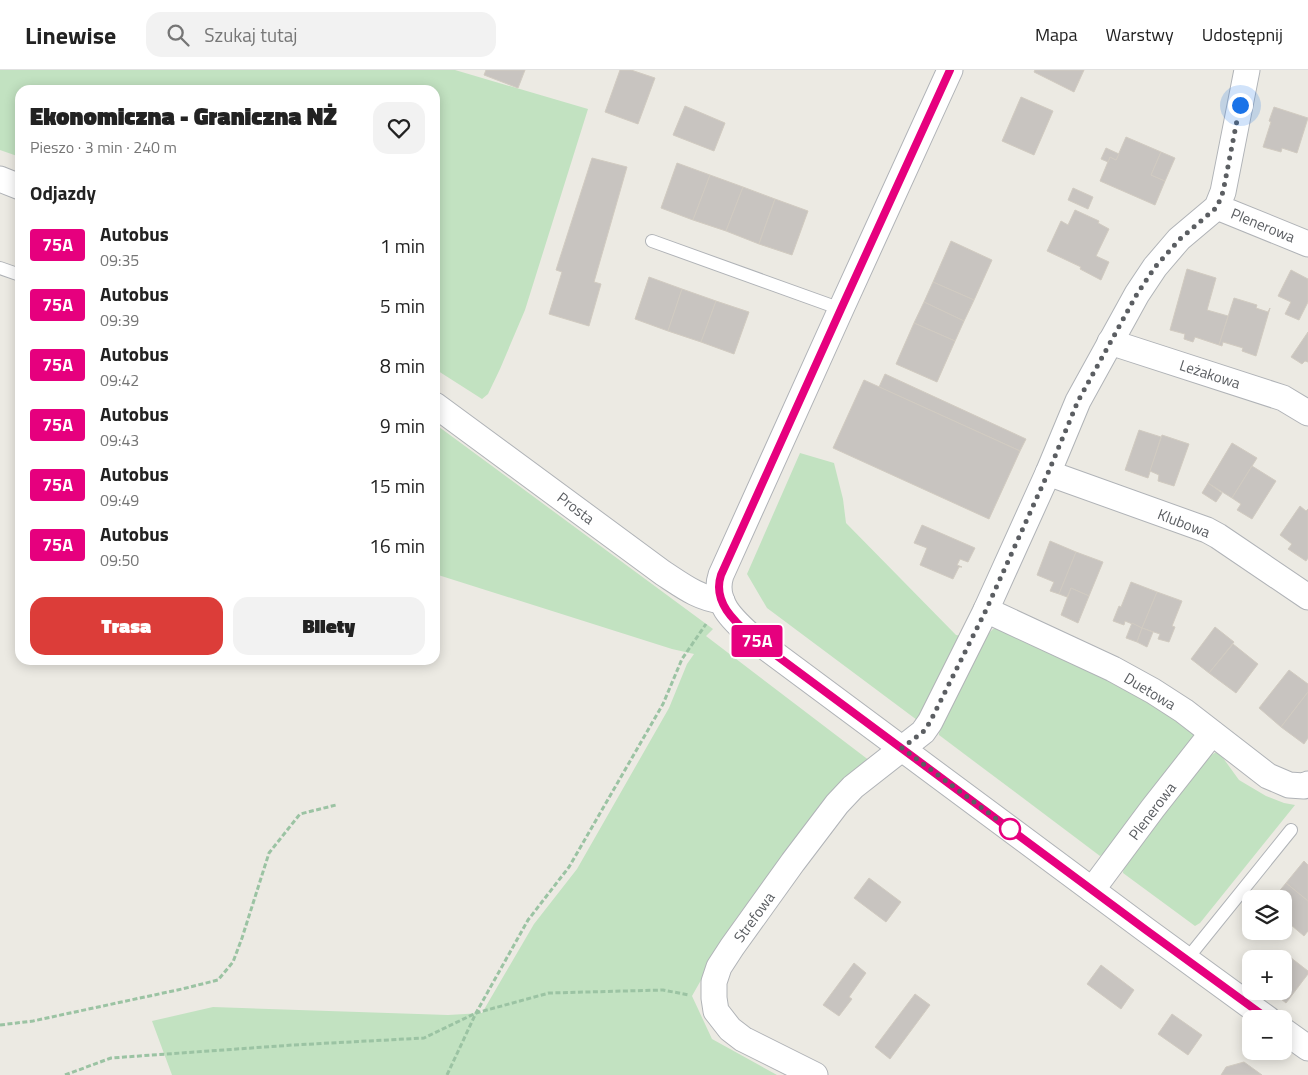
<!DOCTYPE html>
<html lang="pl">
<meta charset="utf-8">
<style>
body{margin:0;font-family:"Titillium Web",sans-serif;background:#f2f2f2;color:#222;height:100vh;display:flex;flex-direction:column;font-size:19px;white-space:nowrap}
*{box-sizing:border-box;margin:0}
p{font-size:16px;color:#767676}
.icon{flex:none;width:28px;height:28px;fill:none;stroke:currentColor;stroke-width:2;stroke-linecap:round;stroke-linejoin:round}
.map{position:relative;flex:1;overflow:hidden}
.sheet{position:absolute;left:15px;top:15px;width:425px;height:580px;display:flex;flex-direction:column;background:#fff;border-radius:15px;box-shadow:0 2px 12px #0003}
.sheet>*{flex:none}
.badge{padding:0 10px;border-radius:4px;font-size:18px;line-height:32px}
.tools{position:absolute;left:1242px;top:820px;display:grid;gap:10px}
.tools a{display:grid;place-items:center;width:50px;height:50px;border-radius:10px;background:#fff;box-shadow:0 2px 12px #0003;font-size:25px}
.you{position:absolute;width:25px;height:25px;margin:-12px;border:4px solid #fff;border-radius:50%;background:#1a73e8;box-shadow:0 0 0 8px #1a73e833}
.map>.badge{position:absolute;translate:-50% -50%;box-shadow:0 0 0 2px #fff}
h2{padding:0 15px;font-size:19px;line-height:45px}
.round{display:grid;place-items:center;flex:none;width:52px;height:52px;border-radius:15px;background:#f2f2f2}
.summary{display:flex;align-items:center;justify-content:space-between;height:85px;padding:0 15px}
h1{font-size:24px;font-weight:800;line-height:38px}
.action{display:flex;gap:10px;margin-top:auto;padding:10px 15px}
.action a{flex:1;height:58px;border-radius:15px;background:#dc3d39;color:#fff;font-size:20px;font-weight:800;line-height:58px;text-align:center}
.action a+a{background:#f2f2f2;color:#222}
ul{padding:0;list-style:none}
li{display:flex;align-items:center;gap:15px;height:60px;padding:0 15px}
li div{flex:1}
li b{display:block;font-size:19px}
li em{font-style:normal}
li .badge{min-width:55px;font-weight:700;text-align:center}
header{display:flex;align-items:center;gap:30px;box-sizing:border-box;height:70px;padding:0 25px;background:#fff;border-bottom:1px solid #e0e0e0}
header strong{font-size:24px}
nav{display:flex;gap:28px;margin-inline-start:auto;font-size:18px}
.search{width:350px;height:45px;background:#f2f2f2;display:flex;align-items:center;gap:12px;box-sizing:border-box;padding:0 18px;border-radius:15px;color:#767676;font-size:19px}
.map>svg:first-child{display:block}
</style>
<header>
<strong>Linewise</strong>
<div class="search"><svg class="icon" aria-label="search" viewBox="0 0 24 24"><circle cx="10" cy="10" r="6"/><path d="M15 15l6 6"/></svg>Szukaj tutaj</div>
<nav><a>Mapa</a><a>Warstwy</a><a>Udostępnij</a></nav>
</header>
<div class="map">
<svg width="1308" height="1005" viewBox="0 0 1308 1005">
<rect width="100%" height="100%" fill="#eceae3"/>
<g fill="#c2e2c1">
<path d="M0,0h455l133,39 -63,201 -25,59 -12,25 -6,5 -47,-30v-279h-415v67l-20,-7z"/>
<path d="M435,354l278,205 -7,7 164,125 -78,82 -57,77 -43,76 20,43 65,36h-605l-20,-54 61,-14 235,8 34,-2 52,-89 43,-55 92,-161 18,-44 7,-10 -22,-5 -237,-75z"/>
<path d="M800,383l34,10 9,36 3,24 110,112 7,1 -33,70 -13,14 -150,-112 -20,-34z"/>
<path d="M993,559h9l145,70 52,34 -87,114 -12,9 -161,-121 1,-11 44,-86z"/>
<path d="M1218,681l21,29 27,16 18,7 11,2 -95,118 -5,3 -72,-53 2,-17 73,-93z"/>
</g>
<g fill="#c8c4c0" stroke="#d1cbc1">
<path d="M486,0h39l-7,18 -34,-13z"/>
<path d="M620,0h11l24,8 -17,46 -33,-12z"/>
<path d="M1035,0h49l-10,22 -40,-20z"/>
<path d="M1021,27l32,14 -19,44 -32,-14z"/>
<path d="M685,36l40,17 -11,28 -41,-16z"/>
<path d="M1274,37l34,11 -11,35 -15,-5 -1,4 -18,-5 8,-25 -2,-1z"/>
<path d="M1126,67l35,15 -10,23 14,6 -10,24 -55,-24 10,-24 6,3z"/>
<path d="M1106,78l13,6 -3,6 -6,-3 -2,5 -7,-3z"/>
<path d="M1161,82l14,6 -10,23 -14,-6z"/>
<path d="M592,88l35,9 -33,115 7,2 -12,42 -40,-12 13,-42 -6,-2z"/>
<path d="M677,93l33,12 -17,45 -32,-12z"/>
<path d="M710,105l33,12 -17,44 -33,-11z"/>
<path d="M743,117l32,12 -16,45 -33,-13z"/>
<path d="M1073,118l20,9 -5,12 -20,-9z"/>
<path d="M775,129l33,12 -16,44 -33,-11z"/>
<path d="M1075,140l24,11 -1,2 11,6 -13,27 13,6 -8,18 -21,-11 1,-2 -34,-16 14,-30 7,4z"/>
<path d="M951,171l41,19 -18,40 -41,-18z"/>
<path d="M1187,199l29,9 -9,32 21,6 -9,29 -24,-8 -2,5 -9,-3 1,-5 -15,-4z"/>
<path d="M1291,200l17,9v23l-9,18 -14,-6 6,-12 -13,-6z"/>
<path d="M649,207l33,12 -14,42 -33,-12z"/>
<path d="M933,212l41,18 -10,21 -40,-19z"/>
<path d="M682,219l34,12 -15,41 -33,-11z"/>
<path d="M1234,228l23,7 -1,3 12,4 2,-4 -14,48 -14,-5 1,-3 -20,-6 -1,4 -3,-1z"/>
<path d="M716,231l33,11 -15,42 -33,-12z"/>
<path d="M924,232l40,19 -9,20 -41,-18z"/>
<path d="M914,253l41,18 -18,41 -41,-18z"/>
<path d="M1308,262v30l-3,-1 -3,3 -11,-7z"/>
<path d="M885,304l141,65 -6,12 -141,-64z"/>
<path d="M864,310l156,71 -31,68 -156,-71z"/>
<path d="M1139,360l22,7 -13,41 -23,-8z"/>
<path d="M1162,365l27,9 -15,42 -16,-5 1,-6 -9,-4z"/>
<path d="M1232,373l25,15 -25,40 -24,-15z"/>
<path d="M1252,396l24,15 -24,38 -15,-9 4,-6 -9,-6z"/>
<path d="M1208,413l14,10 -6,9 -14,-9z"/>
<path d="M1300,436l6,5 2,-2v49l-2,3 -18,-12 4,-5 -12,-9z"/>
<path d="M922,455l53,23 -7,14 -8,-3 -3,6 5,2h-3l-6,12 -33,-14 7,-17 -13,-5z"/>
<path d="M1050,471l26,11 -17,42 -9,-3 4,-9 -17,-7z"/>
<path d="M1076,482l27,10 -14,34 -18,-8 -4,9 -8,-3z"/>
<path d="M1131,512l26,10 -15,36 -17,-7 -1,4 -11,-4 6,-15 2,1z"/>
<path d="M1071,518l18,8 -11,27 -17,-8z"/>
<path d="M1157,522l25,9 -10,25 3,1 -6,15 -11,-3 2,-5 -18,-6z"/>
<path d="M1132,553l10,5 -5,14 -11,-4z"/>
<path d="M1215,557l19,15 -25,31 -18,-14z"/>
<path d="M1142,558l11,4 -6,15 -10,-5z"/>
<path d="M1233,574l25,20 -22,29 -27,-20z"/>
<path d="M1289,600l19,14v8l-27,35 -22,-19z"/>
<path d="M1308,622v46l-4,6 -23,-17z"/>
<path d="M1304,791l4,4v36l-22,-18z"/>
<path d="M869,808l32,24 -15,20 -32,-24z"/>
<path d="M1286,813l22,18v30l-4,5 -20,-17v-20h-11z"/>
<path d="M1290,887l18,14v3l-22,29 -15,-12h13v-25z"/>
<path d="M854,893l12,10 -17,24 3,2 -13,17 -16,-11z"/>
<path d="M1101,895l33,25 -13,19 -34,-25z"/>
<path d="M915,924l15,11 -40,54 -15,-12z"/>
<path d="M1172,944l30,21 -14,20 -30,-21z"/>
<path d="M1244,992l18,13h-41l5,-8z"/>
</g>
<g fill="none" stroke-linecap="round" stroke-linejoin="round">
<g stroke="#b0b3b7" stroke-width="14">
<g id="service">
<path d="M652,171l189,68"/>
<path d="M0,198l20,7"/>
<path d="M1187,889l104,-129"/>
</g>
</g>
<g stroke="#b0b3b7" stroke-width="27">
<g id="minor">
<path d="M950,0l-109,239 -120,266c-9,27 13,46 32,63l393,292 122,89"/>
<path d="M0,109l20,8"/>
<path d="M1217,137l91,37"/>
<path d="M1110,272l173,56 25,15"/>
<path d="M435,335l228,168c20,13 35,25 59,28"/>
<path d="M1048,403l159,57 11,6 90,61"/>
<path d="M986,540l127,59 40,22 31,20 84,65 21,9 15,1 4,-2"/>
<path d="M1092,820l61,-82 59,-75"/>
<path d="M1284,961l24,17"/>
<path d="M815,1005l-72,-36 -13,-10 -14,-18 -2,-13v-16l5,-15 13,-20 61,-85 44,-58 16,-17 70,-55 7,-10 56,-112 62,-137 30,-72 59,-107 18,-27 24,-28 38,-32 6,-15 24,-122"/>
</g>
</g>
<g stroke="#9bc3a3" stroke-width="3" stroke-dasharray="5 2.5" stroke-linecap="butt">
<path d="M0,955l33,-4 149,-32 36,-9 15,-18 9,-24 27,-85 31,-39 36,-9"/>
<path d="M65,1005l46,-17 182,-13 131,-7 52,-25 73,-20 114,-3 26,5"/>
<path d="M447,1005l29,-62 52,-93 41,-53 94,-163 19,-45 24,-35"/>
</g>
<use href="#service" stroke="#fff" stroke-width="12"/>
<use href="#minor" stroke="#fff" stroke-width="25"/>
</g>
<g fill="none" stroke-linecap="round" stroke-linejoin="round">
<g stroke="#fff" stroke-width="11">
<path id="line" d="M950,0l-109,239 -120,266c-9,27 14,47 32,63l393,292 122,89"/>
</g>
<use href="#line" stroke="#e6007e" stroke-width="8"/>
<path stroke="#5b5e62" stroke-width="5" stroke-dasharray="0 9" d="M1010,759l-108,-81 21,-16 7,-10 56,-112 62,-137 30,-72 59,-107 18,-27 25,-28 37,-32 6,-15 17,-87"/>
</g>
<circle fill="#fff" stroke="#e6007e" stroke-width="2.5" cx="1010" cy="759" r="10"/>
<g text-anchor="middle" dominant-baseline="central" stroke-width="4" stroke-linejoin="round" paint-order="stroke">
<g font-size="15" fill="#5b5e62" stroke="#fff">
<text transform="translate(1263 155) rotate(22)">Plenerowa</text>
<text transform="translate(1210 304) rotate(18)">Leżakowa</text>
<text transform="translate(576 438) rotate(37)">Prosta</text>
<text transform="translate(1184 453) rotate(21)">Klubowa</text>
<text transform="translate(1150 621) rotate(31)">Duetowa</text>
<text transform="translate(1152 741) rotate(-53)">Plenerowa</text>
<text transform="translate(754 847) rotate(-54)">Strefowa</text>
</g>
</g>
</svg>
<div class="tools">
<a><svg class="icon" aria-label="layers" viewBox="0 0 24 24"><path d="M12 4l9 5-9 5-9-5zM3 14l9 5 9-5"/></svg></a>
<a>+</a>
<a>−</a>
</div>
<div class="you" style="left:1240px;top:35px"></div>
<b class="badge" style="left:757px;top:571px;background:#e6007e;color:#fff">75A</b>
<section class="sheet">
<div class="summary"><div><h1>Ekonomiczna - Graniczna NŻ</h1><p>Pieszo · 3 min · 240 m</p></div><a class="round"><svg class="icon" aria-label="heart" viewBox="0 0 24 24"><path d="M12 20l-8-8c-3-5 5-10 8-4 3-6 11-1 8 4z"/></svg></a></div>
<h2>Odjazdy</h2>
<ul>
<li><span class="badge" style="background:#e6007e;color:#fff">75A</span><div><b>Autobus</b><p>09:35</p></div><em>1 min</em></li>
<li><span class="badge" style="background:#e6007e;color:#fff">75A</span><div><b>Autobus</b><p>09:39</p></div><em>5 min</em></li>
<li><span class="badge" style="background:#e6007e;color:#fff">75A</span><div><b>Autobus</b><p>09:42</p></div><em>8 min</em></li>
<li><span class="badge" style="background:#e6007e;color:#fff">75A</span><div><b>Autobus</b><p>09:43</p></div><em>9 min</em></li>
<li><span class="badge" style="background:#e6007e;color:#fff">75A</span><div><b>Autobus</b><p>09:49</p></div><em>15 min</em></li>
<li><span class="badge" style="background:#e6007e;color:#fff">75A</span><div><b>Autobus</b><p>09:50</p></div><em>16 min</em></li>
</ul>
<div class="action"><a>Trasa</a><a>Bilety</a></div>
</section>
</div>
